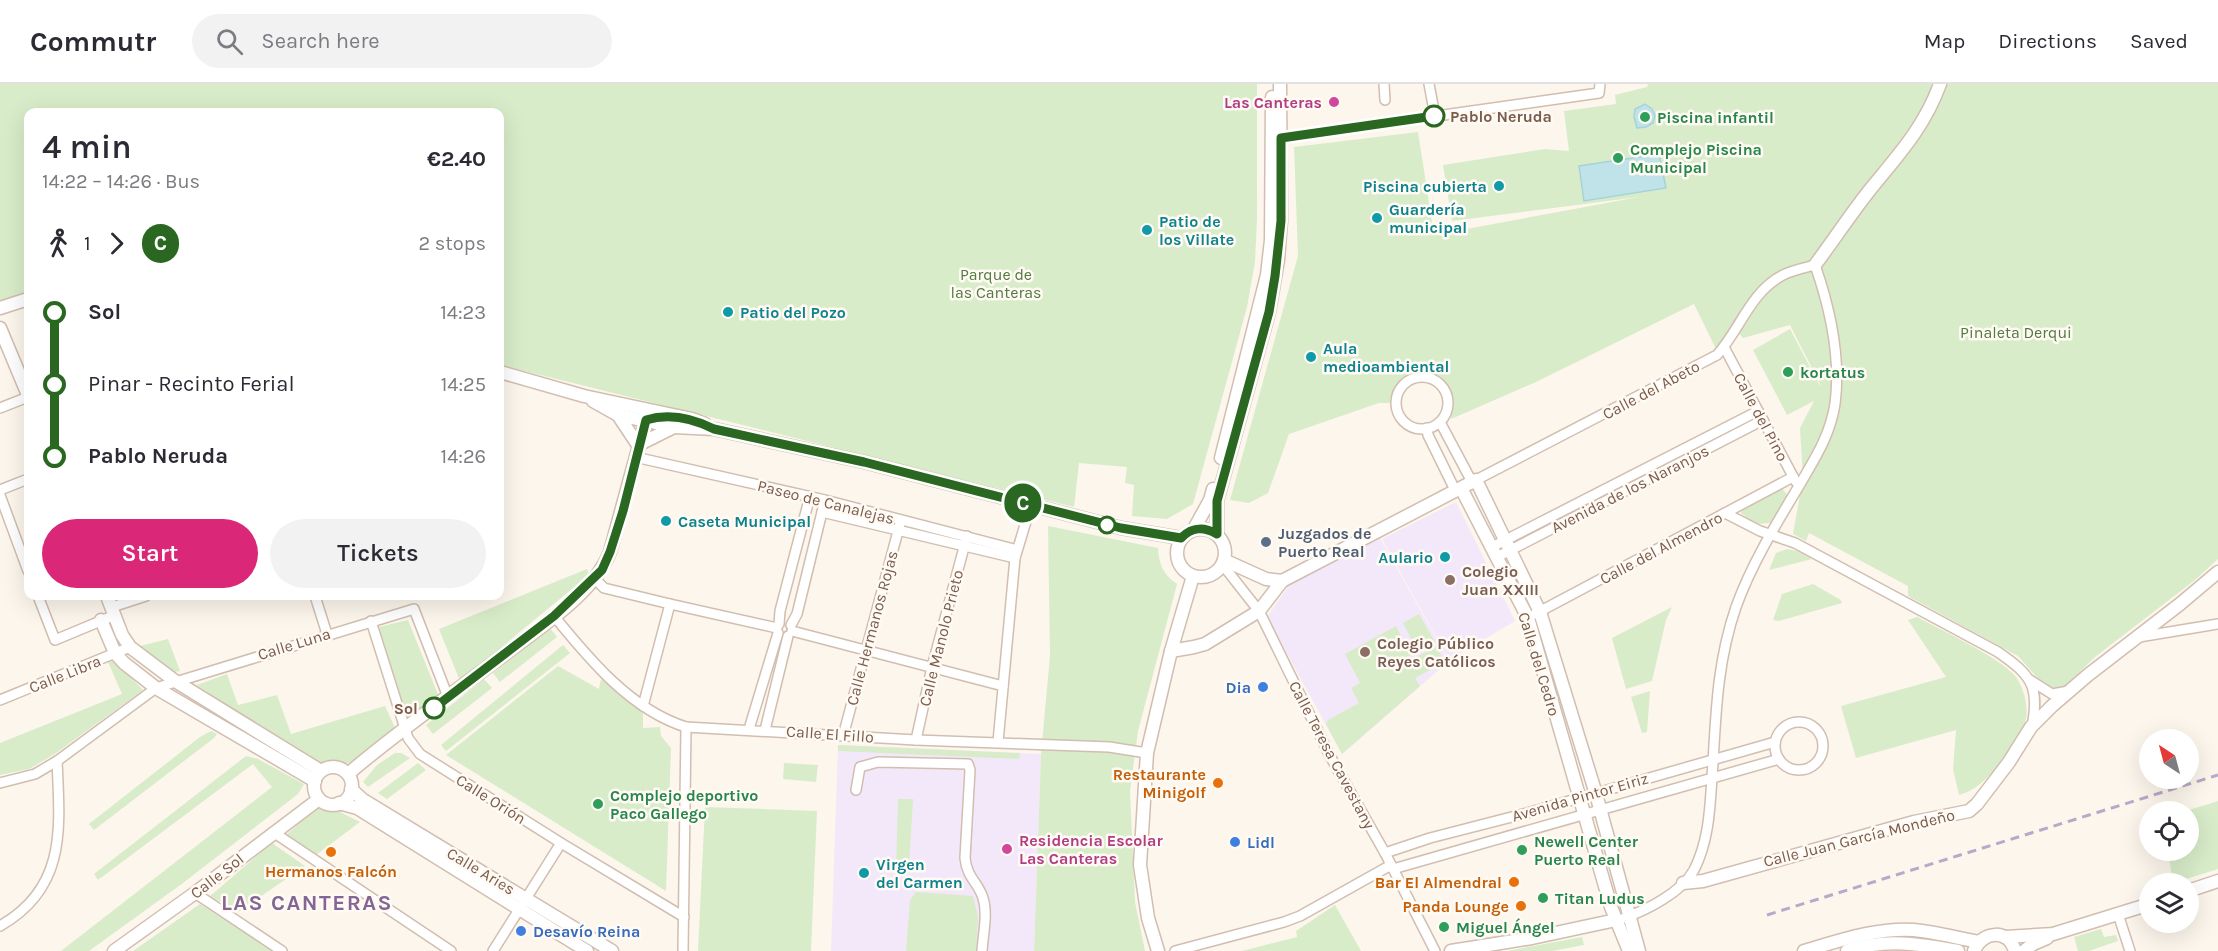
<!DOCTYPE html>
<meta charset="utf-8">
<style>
body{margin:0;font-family:Karla,sans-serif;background:#f2f2f3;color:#2b2b33;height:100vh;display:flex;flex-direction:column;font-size:22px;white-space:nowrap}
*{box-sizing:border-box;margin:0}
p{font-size:20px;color:#7c7c81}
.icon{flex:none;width:33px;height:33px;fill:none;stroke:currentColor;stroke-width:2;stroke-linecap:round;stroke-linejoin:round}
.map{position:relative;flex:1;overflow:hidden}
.side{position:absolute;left:24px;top:24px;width:480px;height:492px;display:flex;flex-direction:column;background:#fff;border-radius:12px;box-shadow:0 6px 24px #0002}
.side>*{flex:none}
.badge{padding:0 12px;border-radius:20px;font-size:21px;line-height:39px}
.needle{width:39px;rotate:324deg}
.tools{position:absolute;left:2139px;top:645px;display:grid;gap:12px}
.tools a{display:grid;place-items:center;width:60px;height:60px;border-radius:50%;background:#fff;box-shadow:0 6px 24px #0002;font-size:30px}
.map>.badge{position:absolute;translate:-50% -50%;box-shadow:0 0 0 3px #fff}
.legs{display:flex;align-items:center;gap:9px;height:66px;padding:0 18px;font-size:20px}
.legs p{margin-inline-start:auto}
.head{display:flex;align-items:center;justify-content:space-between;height:102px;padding:0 18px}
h1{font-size:33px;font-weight:600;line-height:45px}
.primary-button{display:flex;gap:12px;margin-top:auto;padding:12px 18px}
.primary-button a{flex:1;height:69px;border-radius:36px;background:#db2777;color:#fff;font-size:24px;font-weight:600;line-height:69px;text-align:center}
.primary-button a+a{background:#f2f2f3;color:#2b2b33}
ul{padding:0 18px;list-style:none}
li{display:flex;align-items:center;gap:21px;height:72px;font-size:22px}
li i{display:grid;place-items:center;width:9px;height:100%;margin:0 8px;background:currentColor}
li i::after{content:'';width:15px;height:15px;margin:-8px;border:4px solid;border-radius:50%;background:#fff}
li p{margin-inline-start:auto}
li:first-child i{background:linear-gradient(#0000 50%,currentColor 0)}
li:last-child i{background:linear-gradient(currentColor 50%,#0000 0)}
header{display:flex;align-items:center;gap:36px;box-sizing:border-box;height:84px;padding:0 30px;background:#fff;border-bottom:2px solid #e1e1e2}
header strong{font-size:28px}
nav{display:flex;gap:33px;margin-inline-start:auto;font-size:21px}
.search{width:420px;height:54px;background:#f2f2f3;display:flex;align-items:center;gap:15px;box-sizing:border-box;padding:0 21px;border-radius:33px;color:#7c7c81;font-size:22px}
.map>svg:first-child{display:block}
</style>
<header>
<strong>Commutr</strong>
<div class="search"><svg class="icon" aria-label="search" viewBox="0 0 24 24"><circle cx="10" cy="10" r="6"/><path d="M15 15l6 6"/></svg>Search here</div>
<nav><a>Map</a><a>Directions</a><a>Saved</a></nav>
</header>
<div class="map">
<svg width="2218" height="867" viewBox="0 0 2218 867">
<rect width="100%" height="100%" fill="#fdf6ec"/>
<g fill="#f3e8fa">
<path d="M1456,418l59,119 -66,39 -67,-121z"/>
<path d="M1380,454l69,123 -107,93 -75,-137 22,-32z"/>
<path d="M838,661l203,9 -7,197h-203z"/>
</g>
<g fill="#d8ecc9">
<path d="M0,0h1257v135l-2,43 -8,45 -54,197 -26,15 -35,-3 2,-31 -9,-2 2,-16 -48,-4 -5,44 -574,-142v-253h-472v182l-28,9z"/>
<path d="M1648,0h570v475l-23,21 -100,77 -30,29 -17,4 -30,-34 -110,-60v-10l-99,-53 -3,8 -13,-7 10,-56 -3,-50 14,-27 -27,14 -34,-65 37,-21 30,57v-2l-30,-59 -47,13 -11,-12 -16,23 -22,-45 -158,78 -85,37 1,-22 -3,-9c-30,-14 -47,-27 -58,15h-12l-90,31 -21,59 -19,10 -19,-3 68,-244 -4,-109 124,-15 16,103 205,-38 -187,24 -9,-56 102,-16 24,2 -5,-40 52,-7 -1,-9 32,-8z"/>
<path d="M1782,404l6,8 -18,27 -15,1 -14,-11 1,-4z"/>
<path d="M1048,442l110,22c1,16 5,27 19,36l-39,147 -8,60 5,111 10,49h-111l7,-197 9,-98z"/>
<path d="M1787,465l10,2 15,8 -43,11 7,-17z"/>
<path d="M587,485l2,6 -129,106 -21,-52z"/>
<path d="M1813,500l28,16 1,3 -63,18 -6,-1 9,-26z"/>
<path d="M1672,523l-6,13 -14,61 -26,8 -14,-51z"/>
<path d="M1419,530l16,28 -17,10 -15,-29z"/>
<path d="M1917,533c24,13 84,41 99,60 9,13 14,34 8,49 -3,8 -10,16 -15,23 -13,19 -27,40 -50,46l-6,-26 3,-39 -100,28 -15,-52 105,-29 -38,-57z"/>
<path d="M408,536l31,77 -31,22 -29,-92z"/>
<path d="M1396,542l15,29 -6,4 1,3 30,-15 9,15 -30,16 5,8 -78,68 -16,-30 2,-4 31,-17 -8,-15 9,-5 -15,-29z"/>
<path d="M550,544l7,9 -57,45 -7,-9z"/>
<path d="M168,555l12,32 -5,1 -39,-25z"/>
<path d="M563,561l7,8 -124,98 -5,-6z"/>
<path d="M113,576l30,30 -87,63 -27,16 -29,6v-32l122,-49 -14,-32z"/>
<path d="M558,582l41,23 2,-10 42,34v15l17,-1 1,9 10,12 -5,143 -220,-136z"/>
<path d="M227,590l11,31 39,-10 14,39 94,-28 11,24 -44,33 -28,1 -37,-19 -90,-60z"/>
<path d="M484,595l8,9 -59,46 -7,-9z"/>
<path d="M1650,607l-3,41 -5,1 -11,-36z"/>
<path d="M211,647l6,3 -3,4 -120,92 -5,-6 111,-87z"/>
<path d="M838,661l182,8 -1,6 -181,-8z"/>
<path d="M395,669h6l9,5 -42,29 -5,-5 14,-17z"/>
<path d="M246,672l12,3 46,25 -6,10 -115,89 -94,68h-28l211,-164 -19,-23 -155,116 -4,-6z"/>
<path d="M418,679l8,7 -39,29 -9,-6z"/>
<path d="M784,679l34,2 -2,17 -33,-3z"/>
<path d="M898,715h15l-4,68h-13z"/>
<path d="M2218,717v68l-45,14 -5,-32 20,-1v-38l-2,-1z"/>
<path d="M322,719l38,19 -44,33 -30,-20z"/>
<path d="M705,723l112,4 -6,140h-113z"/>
<path d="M272,759l33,23 -67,46 -28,-16z"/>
<path d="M916,808l57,4 5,21 -2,34h-70l4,-51z"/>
<path d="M200,820l72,47h-139z"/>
<path d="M1335,821l26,46h-119l55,-14 -1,-6z"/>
<path d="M2101,845l3,8 12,-2 2,6 -29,10h-11l-4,-14z"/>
<path d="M1582,853l2,8 -32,6h-45z"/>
</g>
<g fill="#bfe3e8" stroke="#a5d3da" stroke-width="1.5">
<path d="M1645,20l7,5 3,7 -2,7 -7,4 -9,1 -3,-11 1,-8z"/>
<path d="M1659,70l7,34 -82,13 -5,-35z"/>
</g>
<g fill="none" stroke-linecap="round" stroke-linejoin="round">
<g stroke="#d1beb0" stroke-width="12">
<g id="minor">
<path d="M1384,0l1,16"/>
<path d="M1429,0l6,32"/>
<path d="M1281,54l318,-45 1,-9"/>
<path d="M1724,263l72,135"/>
<circle cx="1422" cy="319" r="26"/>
<path d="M0,324l28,-11"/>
<path d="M1440,338l32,60"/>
<path d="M1427,344l1,7 27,55"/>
<path d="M635,373l190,43 192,50"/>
<path d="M1476,396l241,-125c23,-25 33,-63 66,-80 10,-5 21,-7 32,-10 15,43 26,93 20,139 -5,32 -20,54 -36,82 -23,38 -48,79 -63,121 -18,52 -20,102 -23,156 -3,36 -2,74 -19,107 -12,22 -47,40 -70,48"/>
<path d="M0,406l28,-11"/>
<path d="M0,411l28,76"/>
<path d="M822,428l193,46"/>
<path d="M1725,429l35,18 35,12 203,109c33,23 42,34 34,74"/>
<path d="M1492,463l266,-136"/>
<path d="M1497,473l266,-137"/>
<path d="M1222,480l37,47 71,145 55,97 50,98"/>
<path d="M595,495l9,9 66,16 107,24"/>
<path d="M38,512l17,44 60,-25"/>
<path d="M315,512l12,38"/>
<path d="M112,523l34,-11"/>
<path d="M1535,530l258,-137"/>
<path d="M554,532c35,43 77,94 132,111l230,13 193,7 38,6"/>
<path d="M371,537l37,117 12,16 141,89 123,74"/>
<path d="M779,540l1,-13 30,-115"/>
<path d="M791,541l6,-11 26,-106"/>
<path d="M792,547l211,55"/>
<path d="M2139,553l79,-13"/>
<path d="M2030,596l22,14 17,-3"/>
<path d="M0,616l130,-53"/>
<path d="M643,622l27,-102"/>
<circle cx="1799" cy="662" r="24"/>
<path d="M749,645l29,-96"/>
<path d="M765,646l23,-94"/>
<path d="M843,652l58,-216"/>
<path d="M916,656l16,-73 35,-131"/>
<path d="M998,658l17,-184 16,-53"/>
<path d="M0,699l35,-9 22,-13 99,-73 258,-79 34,88"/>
<path d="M856,706l4,-23 18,-5 90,2 2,6 -5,88c2,20 13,24 18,40 5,16 0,36 -1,53"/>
<path d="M273,748l178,119"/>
<path d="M1385,769l45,-15 97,-25 248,-71"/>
<path d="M1393,785l386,-110"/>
<path d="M195,809l87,58"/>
<path d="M2118,830l12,37"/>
<path d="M0,842c67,-38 60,-98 57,-165"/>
<path d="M493,867l68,-108"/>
<path d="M683,867l3,-224"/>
<path d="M1175,867l109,-29 16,-6 91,-51"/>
</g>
</g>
<g stroke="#d1beb0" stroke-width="15">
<g id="tertiary">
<path d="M1815,181c18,-24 35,-50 54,-74 29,-36 55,-63 71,-107"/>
<path d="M0,224l28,-9"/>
<path d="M0,244l28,67"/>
<path d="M500,288l84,24 108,23 13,5"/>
<path d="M593,317l25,14 20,30 36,-18"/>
<path d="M618,331l56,12 40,2 150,33 257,66 60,10"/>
<path d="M1221,374l46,-183 4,-35 1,-143"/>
<path d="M1461,404l67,130 83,289 18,44"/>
<circle cx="1201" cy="469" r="24"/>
<path d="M1194,445l16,-29 3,-11"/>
<path d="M1217,450v-33l52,-189 9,-52 3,-39 -1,-137"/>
<path d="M1224,476l42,19 16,2 194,-101 64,132 56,182 43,157"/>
<path d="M107,512l15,39 8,12 45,34 146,90"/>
<path d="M101,536l14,33 9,10 32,25 159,93"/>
<path d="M1171,567l23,-4 11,-3 54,-33 23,-30"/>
<circle cx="333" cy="702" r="19"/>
<path d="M348,690c52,-45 110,-84 165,-126 33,-25 81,-56 97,-96l36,-132"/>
<path d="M351,705l12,11 249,151"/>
<path d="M339,719l18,5 230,143"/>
<path d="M1683,799l20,-2 211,-59 55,-11 8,-7 32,-42 22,-35 21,-21 36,-31 92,-71 38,-32"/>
<path d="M2188,807l30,-10"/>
<path d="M2005,853l48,-3 97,-30"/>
<path d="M114,867l81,-58 124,-94"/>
<path d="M1158,867l-10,-33 -8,-53 7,-112 24,-102 22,-75"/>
<path d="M1451,867l81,-13 84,-18"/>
<path d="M1804,867c37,-11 71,-23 110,-21 21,2 43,8 65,12"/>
<path d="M1847,867c38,-13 73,-7 111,0"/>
<path d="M1974,867c8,-21 35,-22 41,0"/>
<path d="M2024,867l9,-7 14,-6"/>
</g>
</g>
<use href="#minor" stroke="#fff" stroke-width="9"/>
<use href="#tertiary" stroke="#fff" stroke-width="12"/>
<path stroke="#b9a8c9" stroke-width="3" stroke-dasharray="9 6" stroke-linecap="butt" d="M1767,831l451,-140"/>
</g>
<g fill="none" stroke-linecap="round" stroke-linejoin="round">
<g stroke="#fff" stroke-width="14">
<path id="line-1" d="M434,624l120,-92 48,-46 8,-18 13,-41 23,-91c23,-7 46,-2 68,9l150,33 257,66 60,10c11,-11 22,-12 36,-4v-33l52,-189 6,-36 6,-55v-83l153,-22"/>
</g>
<use href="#line-1" stroke="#2a6822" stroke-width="9"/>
</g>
<g fill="#d1479c" stroke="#fffaf3" stroke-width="2">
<circle cx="1334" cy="18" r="6"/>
<circle cx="1007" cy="765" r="6"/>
</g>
<g fill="#fff" stroke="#2a6822" stroke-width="3">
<circle cx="1434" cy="32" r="10"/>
<circle cx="1107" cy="441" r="8"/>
<circle cx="434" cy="624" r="10"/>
</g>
<g fill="#2e9e5b" stroke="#fffaf3" stroke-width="2">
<circle cx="1645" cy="33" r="6"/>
<circle cx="1618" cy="74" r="6"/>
<circle cx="1788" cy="288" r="6"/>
<circle cx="598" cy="720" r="6"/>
<circle cx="1522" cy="766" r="6"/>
<circle cx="1543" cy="814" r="6"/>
<circle cx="1444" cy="843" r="6"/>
</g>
<g fill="#0f9aa8" stroke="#fffaf3" stroke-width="2">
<circle cx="1499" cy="102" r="6"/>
<circle cx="1377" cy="134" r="6"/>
<circle cx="1147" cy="146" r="6"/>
<circle cx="728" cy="228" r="6"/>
<circle cx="1311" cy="273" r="6"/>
<circle cx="666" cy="437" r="6"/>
<circle cx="1445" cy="473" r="6"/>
<circle cx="864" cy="789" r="6"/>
</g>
<circle fill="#5c6f8a" stroke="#fffaf3" stroke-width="2" cx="1266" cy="458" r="6"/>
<g fill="#8d6e63" stroke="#fffaf3" stroke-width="2">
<circle cx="1450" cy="496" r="6"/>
<circle cx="1365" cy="568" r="6"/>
</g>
<g fill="#3f7fe0" stroke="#fffaf3" stroke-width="2">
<circle cx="1263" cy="603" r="6"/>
<circle cx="1235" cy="758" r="6"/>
<circle cx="521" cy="847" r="6"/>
</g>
<g fill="#e8710a" stroke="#fffaf3" stroke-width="2">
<circle cx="1218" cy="699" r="6"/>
<circle cx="331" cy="768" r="6"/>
<circle cx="1514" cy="798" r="6"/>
<circle cx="1521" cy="822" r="6"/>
</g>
<g text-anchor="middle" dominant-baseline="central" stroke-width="5" stroke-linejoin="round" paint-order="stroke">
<g font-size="16" font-weight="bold" fill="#b23c85" stroke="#fffaf3" text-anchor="end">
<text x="1322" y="18">Las Canteras</text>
<text x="1019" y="756" text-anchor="start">Residencia Escolar<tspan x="1019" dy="18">Las Canteras</tspan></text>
</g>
<g font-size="16" font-weight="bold" fill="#7a5c4d" stroke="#fffaf3" text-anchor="start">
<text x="1450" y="32">Pablo Neruda</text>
<text x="418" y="624" text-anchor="end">Sol</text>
</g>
<g font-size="16" font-weight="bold" fill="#27864d" stroke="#fffaf3" text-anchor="start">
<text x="1657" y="33">Piscina infantil</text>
<text x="1630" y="65">Complejo Piscina<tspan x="1630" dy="18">Municipal</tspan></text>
<text x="1800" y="288">kortatus</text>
<text x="610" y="711">Complejo deportivo<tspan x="610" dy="18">Paco Gallego</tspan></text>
<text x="1534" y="757">Newell Center<tspan x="1534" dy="18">Puerto Real</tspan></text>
<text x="1555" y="814">Titan Ludus</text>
<text x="1456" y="843">Miguel Ángel</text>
</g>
<g font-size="16" font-weight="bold" fill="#0d838f" stroke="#fffaf3" text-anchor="start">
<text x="1487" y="102" text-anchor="end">Piscina cubierta</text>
<text x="1389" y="125">Guardería<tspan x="1389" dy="18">municipal</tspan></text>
<text x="1159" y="137">Patio de<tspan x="1159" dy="18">los Villate</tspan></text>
<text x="740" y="228">Patio del Pozo</text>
<text x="1323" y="264">Aula<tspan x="1323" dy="18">medioambiental</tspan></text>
<text x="678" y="437">Caseta Municipal</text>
<text x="1433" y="473" text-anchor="end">Aulario</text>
<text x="876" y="780">Virgen<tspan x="876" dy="18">del Carmen</tspan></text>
</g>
<g font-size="16" fill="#537a41" stroke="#fffaf3">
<text x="996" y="190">Parque de<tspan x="996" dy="18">las Canteras</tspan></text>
<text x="2016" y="248">Pinaleta Derqui</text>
</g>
<g font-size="16" fill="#7a5c4d" stroke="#fffaf3">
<text transform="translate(1651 306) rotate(-28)">Calle del Abeto</text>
<text transform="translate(1761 333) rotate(62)">Calle del Pino</text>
<text transform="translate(1630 405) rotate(-27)">Avenida de los Naranjos</text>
<text transform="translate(826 418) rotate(14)">Paseo de Canalejas</text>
<text transform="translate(1661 464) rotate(-28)">Calle del Almendro</text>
<text transform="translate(872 544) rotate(-75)">Calle Hermanos Rojas</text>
<text transform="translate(941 554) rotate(-76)">Calle Manolo Prieto</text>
<text transform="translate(294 560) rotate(-17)">Calle Luna</text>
<text transform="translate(1539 580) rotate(73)">Calle del Cedro</text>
<text transform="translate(65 590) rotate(-22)">Calle Libra</text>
<text transform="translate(830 650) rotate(4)">Calle El Fillo</text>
<text transform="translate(1332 671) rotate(62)">Calle Teresa Cavestany</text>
<text transform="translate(1580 713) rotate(-16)">Avenida Pintor Eiriz</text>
<text transform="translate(491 715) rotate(32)">Calle Orión</text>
<text transform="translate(1859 754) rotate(-14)">Calle Juan García Mondeño</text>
<text transform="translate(481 787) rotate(31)">Calle Aries</text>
<text transform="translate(217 792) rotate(-38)">Calle Sol</text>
</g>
<g font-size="16" font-weight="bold" fill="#4e5e75" stroke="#fffaf3" text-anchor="start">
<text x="1278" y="449">Juzgados de<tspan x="1278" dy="18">Puerto Real</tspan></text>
</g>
<g font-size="16" font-weight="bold" fill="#785e54" stroke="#fffaf3" text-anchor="start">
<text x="1462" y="487">Colegio<tspan x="1462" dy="18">Juan XXIII</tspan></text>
<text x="1377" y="559">Colegio Público<tspan x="1377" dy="18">Reyes Católicos</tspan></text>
</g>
<g font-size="16" font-weight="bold" fill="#366cbe" stroke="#fffaf3" text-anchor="start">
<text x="1251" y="603" text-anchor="end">Dia</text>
<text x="1247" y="758">Lidl</text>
<text x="533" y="847">Desavío Reina</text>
</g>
<g font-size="16" font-weight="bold" fill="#c56008" stroke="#fffaf3" text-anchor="end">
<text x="1206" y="690">Restaurante<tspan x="1206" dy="18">Minigolf</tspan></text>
<text x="331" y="787" text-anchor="middle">Hermanos Falcón</text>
<text x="1502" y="798">Bar El Almendral</text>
<text x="1509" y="822">Panda Lounge</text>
</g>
<g font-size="22" font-weight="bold" letter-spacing="1.5" fill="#846695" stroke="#fffaf3">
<text x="307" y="819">LAS CANTERAS</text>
</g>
</g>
</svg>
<div class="tools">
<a><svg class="needle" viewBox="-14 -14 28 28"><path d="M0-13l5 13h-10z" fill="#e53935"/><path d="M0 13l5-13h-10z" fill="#7c7c81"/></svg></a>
<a><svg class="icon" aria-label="locate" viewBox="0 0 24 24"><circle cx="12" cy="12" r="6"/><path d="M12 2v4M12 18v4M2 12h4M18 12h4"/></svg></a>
<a><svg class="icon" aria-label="layers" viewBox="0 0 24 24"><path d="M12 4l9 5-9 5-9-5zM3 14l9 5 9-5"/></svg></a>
</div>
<b class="badge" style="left:1023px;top:419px;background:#2a6822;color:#fff">C</b>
<section class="side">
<div class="head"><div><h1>4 min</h1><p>14:22 – 14:26 · Bus</p></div><b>€2.40</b></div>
<div class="legs"><svg class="icon" aria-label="walk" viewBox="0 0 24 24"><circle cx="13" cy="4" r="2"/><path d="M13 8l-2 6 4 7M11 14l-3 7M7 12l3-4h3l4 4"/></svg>1<svg class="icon" aria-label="forward" viewBox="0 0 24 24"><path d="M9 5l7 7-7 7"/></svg><b class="badge" style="background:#2a6822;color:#fff">C</b><p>2 stops</p></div>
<ul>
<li><i style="color:#2a6822"></i><b>Sol</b><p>14:23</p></li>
<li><i style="color:#2a6822"></i><span>Pinar - Recinto Ferial</span><p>14:25</p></li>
<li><i style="color:#2a6822"></i><b>Pablo Neruda</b><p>14:26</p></li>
</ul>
<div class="primary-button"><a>Start</a><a>Tickets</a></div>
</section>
</div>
